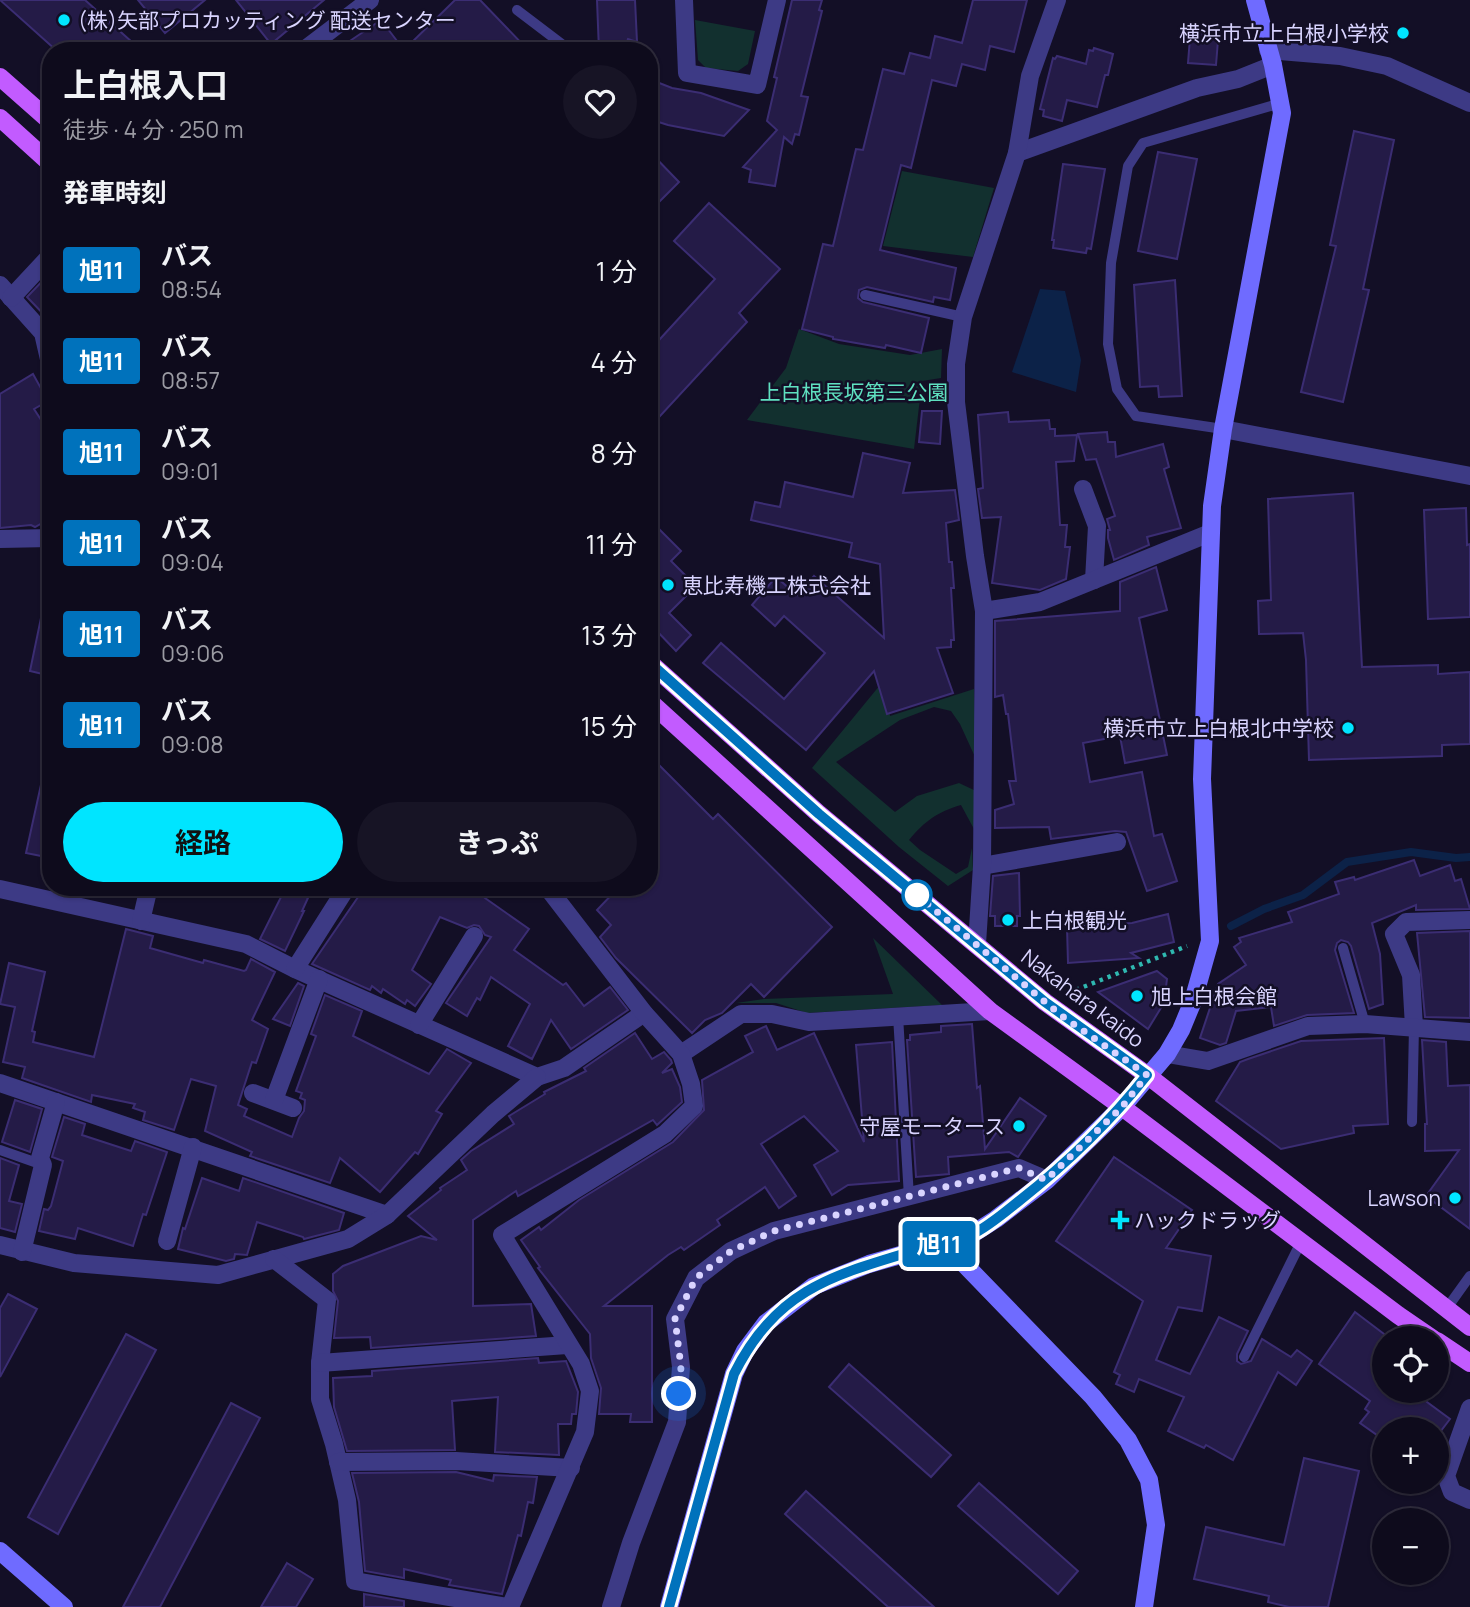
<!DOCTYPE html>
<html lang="ja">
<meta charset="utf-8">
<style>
body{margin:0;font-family:Manrope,"Noto Sans JP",sans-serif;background:#171425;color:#f1f3f6;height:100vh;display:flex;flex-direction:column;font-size:26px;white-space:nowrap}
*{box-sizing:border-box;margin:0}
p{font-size:23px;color:#9b9ba3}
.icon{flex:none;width:38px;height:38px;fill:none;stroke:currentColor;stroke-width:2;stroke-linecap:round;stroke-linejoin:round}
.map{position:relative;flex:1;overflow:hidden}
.sheet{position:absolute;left:42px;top:42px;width:616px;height:854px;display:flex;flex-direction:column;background:#0e0b1c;border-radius:28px;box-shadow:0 2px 5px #0004,0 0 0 2px #2e2b3b}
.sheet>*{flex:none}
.badge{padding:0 14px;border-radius:5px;font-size:24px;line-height:46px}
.controls{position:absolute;left:1372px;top:1326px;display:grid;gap:14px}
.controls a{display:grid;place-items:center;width:77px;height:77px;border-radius:50%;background:#0e0b1c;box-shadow:0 2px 5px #0004,0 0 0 2px #2e2b3b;font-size:35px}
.you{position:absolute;width:35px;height:35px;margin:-18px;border:5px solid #fff;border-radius:50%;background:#1a73e8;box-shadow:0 0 0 10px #1a73e833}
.map>.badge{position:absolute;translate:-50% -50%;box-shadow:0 0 0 4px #fff}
h2{padding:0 21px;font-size:26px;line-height:63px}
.round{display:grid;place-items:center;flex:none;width:74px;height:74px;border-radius:37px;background:#171425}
.summary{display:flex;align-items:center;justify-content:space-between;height:119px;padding:0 21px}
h1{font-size:33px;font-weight:700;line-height:52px}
.action{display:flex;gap:14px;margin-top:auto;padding:14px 21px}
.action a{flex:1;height:80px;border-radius:42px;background:#00e5ff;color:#111;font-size:28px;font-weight:700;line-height:80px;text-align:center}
.action a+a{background:#171425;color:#f1f3f6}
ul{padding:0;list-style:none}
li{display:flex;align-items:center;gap:21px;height:91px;padding:0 21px}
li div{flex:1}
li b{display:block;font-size:26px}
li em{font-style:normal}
li .badge{min-width:77px;font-weight:700;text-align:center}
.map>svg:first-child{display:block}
</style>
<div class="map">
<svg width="1470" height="1607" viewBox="0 0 1470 1607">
<rect width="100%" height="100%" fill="#130f26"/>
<g fill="#12302f">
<path d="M695,20l60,11 -7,33 -10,7 -32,-3 -8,-8z"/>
<path d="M902,171l92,17 -21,69 -90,-11z"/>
<path d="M799,329l40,15 71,11 32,-6 -1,29 -19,3 -8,68 -167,-29 39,-52z"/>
<path d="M885,679l5,37 84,-27 2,70 -16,-35 -9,-13 -17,-4 -34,13 -64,42 59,50 22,-16 42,-13 17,8 -2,38 -13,-24c-24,7 -36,16 -52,35l11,10 36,24 12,-7 4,-19 1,22 -25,16 -49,-39 -87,-79z"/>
<path d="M873,938l69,67 -135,8 -31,-10h-40l28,-4 129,-5z"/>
</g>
<path fill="#0c2248" d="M1040,289l25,2 16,69 -5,32 -64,-20z"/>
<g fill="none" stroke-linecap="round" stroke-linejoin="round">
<path stroke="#0c2248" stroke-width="8" d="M1231,926l33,-17 39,-14 44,-33 64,-10 45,6 14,-1"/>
</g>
<g fill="#241b47" stroke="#3b2d73" stroke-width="2">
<path d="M0,0h85l57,51h-85z"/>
<path d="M138,0h67l-40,33z"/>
<path d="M236,0h88l-53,44z"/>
<path d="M455,0h25l49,51h-194l46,-31 23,30z"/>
<path d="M597,0h38l2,42 -9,-3 -4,12h-25z"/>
<path d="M792,0h30l-3,10 3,1 -21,85 7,1 -9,38 -4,-1 -3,10 -8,-7 -9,49 -26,-4 2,-12 -8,-3 34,-37 -10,-9 10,-43 -3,-1z"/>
<path d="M973,0h54l-13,52 -24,-6 -5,24 -23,-6 -6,22 -24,-6 -21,88 -10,-3 -21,85 76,18 -6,32 -16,-3 -1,5 -66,-15 -8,3 -1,8 5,4 66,16 -8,35 -35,-8 -1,3 -52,-9v-2l-31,-8 21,-85 10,2 23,-97 7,1 20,-81 21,5 6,-21 20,5 5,-22 27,7z"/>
<path d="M1191,25l28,3 -3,37 -28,-2z"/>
<path d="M1094,48l19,6 -5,21h-3l-8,32 -30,-7 -5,21 -19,-5 1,-6 -4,-1 13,-51 2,1 2,-3 29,8 3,-14 4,1z"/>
<path d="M649,79l23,9 29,5 48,17 -25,26 -56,-11 -19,-6z"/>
<path d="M1354,131l40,9 -31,149 6,1 -26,112 -42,-10 35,-146 -6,-1z"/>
<path d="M649,151l30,31 -30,30z"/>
<path d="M1158,152l39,7 -20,100 -39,-8z"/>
<path d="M1063,164l42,5 -14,80 -4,-1 -1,5 -33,-5 1,-8h-2z"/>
<path d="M709,203l71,66 -41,44 8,9 -98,106v-77l66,-72 -41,-38z"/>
<path d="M51,272v50l-24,-25z"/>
<path d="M1175,280l7,116 -23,1 -1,-11 -18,1 -6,-102z"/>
<path d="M33,374l15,27 -14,8 17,26v83l-16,9 -4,-2 -31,3v-134z"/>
<path d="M922,411h20l-2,33 -21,-2z"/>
<path d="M1008,412l1,10 40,-2 1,9h5v7l22,-1 -3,26 -18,1 4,63h7l-2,22h5l-4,32 -26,11 -48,-7 9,-66 -19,1 -4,-29 5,-1 -5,-73z"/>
<path d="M1107,432l1,10h7l1,15 47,-13 6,23 -5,2 17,59 -34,9 2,8 -35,15 -6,-22v-8h2l-3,-11 8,-3 -19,-57 -10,1 -8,-26z"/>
<path d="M863,453l47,10 -7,30 52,-3 4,30 -13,3 3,39h3l2,26h-3l3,52h-3v7l-14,1 16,45 -66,21 -13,-43 -68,79 -103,-87 18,-20 63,56 41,-46 -41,-37 -9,10 -23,-21 24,-28 21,18 17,-19 70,62 -4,-74 -31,-7 3,-14 -101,-23 4,-18 25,5 5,-25 68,15z"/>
<path d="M1353,493l9,174 76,-2v9l32,-2v72l-28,1v11l-133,4 -3,-100 -3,-27 -44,1 -1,-33 13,-1 -3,-101z"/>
<path d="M1466,508l1,37 3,-1v73l-42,2 -4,-109z"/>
<path d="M649,519l32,32 -10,10 15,15 1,19 -18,18 22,22 -15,16 -22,-23 -5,5z"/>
<path d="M1156,567l11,43 -28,8 28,137 -42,8 -5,-27 -37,7 7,39 52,-10 12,64 8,-2 15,47 -30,10 -21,-59 -11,-1 -64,8 -2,-12 -54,1v-18l19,-6 -5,-23h7l-8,-67h-2l-3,-19 -8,2v-76l125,-10v-29z"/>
<path d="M42,613l9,1v62l-21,-5z"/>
<path d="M649,755l64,64 5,-5 114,113 -68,70 -13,-13 -29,29 -17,7 -13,13 -76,-75 -16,-21 11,-12 -14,-15 22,-23h30z"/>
<path d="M42,780l9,1v77l-25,-5z"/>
<path d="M1414,860l6,16 30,-11 5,16 6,-2 9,30 -54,1v-5l-44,18 8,31 3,50 -14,5 -18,-63 -3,-4 -7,-2 -4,3 -2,7 19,63 -47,2 -33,11 -3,-19 -35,4 -10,32 -6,2 -20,-7 18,-54 28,-19 -12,-18 7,-5 -2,-4 53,-16 -4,-10 51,-18 -4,-12 19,-5 1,3z"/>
<path d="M1019,873l1,43h-3v10h-22v-10h-5l3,-40z"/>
<path d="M286,887l22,11 -6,13h2l-19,40 -25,-12z"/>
<path d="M365,887h128l-8,11 44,31 -15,21 49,35 3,-2 18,23 26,-19 18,23 -57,39 -20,-29 -19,39 -24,-13 22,-42 -39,-27 -11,23 -3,-2 -10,18 -21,-13 45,-66 -6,-2 -6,-9 -5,-1 -7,3 -27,-11 -28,53 19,14 -16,22 -8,-6 -2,4 -22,-15 -2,4 -9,-7 -2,4 -58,-26z"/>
<path d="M1168,914l6,28 -43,11 8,5 -71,5 -1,-36 65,-4z"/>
<path d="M126,929l27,7 -3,12 53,15 1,-3 40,11 2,-1 5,-11 24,13 -23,48 16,9 -12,34 -4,-1 -14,43 9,4 -3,7 48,21 7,-19 5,-7 1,-11 -5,-2 2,-5 -6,-2 20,-55 -5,-2 14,-39 37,16 -9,25 76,38 18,-25 24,14 -35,48 6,3 -24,40 -3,-2 -35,40 -40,-34 -10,25 -80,-27 2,-4 -47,-21 11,-45 -25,-7 -17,51 -31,-10 2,-8 -12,-4 2,-4 -43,-9 -1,7 -69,-24 3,-11 -22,-5 12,-55 -15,-3 9,-41 36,9 -13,59 3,1 -2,10 61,15z"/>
<path d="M1470,931v87l-45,-1 -8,-84z"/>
<path d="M1157,971l10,8 -3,24 -16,26 -50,-37z"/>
<path d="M298,983l6,3 -14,40 -17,-7z"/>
<path d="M972,1024l5,64 3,-2 5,63 35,-51 26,18 -28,41 -9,-5 -61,5 1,17 -33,3 -9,-137h3v-5l31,-3v-6z"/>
<path d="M766,1026l11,24 37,-17 50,109 -8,-97 36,-3 7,139 -51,4 -16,10 -18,-30 24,-14 -34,-35 -43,28 35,52 -17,12 -14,-21 -48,33 3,5 -36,25 -3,-3 -13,8 -64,51h48v116h-22l1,-8h-32l2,-26 -10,-30 -1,-24 -52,-66 2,-1 -19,-27 18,-13 2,3 38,-30 94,-58 31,-32 -2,-30 51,-28 -8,-16z"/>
<path d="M635,1033l17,26 12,-7 7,8 1,3 -10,10 10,-4 8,18 2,15 -25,23 -4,-5 -135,76 -2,-5 -43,29v86l58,-2 5,32 -165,12 -1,-11 -36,1 4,-37 -5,-10v-17l10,-8 78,-30 16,4 -29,-24 33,-26 -1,-2 27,-18 -6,-10 10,-9 43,-27 -5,-8 36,-22 -1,-2 42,-21 -2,-3z"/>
<path d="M1384,1038l4,86 -35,2 1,7 -73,16 -65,-48 24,-39 8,-3 53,-18z"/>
<path d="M1422,1040l24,2 2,44 22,-1v144l-44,-33 33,-46 -34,1v-27h2z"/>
<path d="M15,1100l27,9 -12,43 -28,-10z"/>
<path d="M64,1117l21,7 -3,11 49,16 4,-10 32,11 -21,63 -3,-1 -10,32 -55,-18 -3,11 -36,-8 5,-22 4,1 3,-4 12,-45 -11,-4z"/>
<path d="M1114,1157l78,53 -26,38 45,8 -9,55 -24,-4 -22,53 34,14 29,-57 29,14 -11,23v7l4,3 10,-3 11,-22 29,18 6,-7 15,11 -16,24 -18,-13 -45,88 -27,-15 -2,3 -36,-17 16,-34 -45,-18 -5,13 -18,-8 4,-9 -6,-3 29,-71 -87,-60z"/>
<path d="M0,1158l19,7 -10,36 13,3 -7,28 -15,-4z"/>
<path d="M202,1178l37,13 4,-13 101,35 -5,17 -35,9 -1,-2 -46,-15 -10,33 -12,-1 -1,5 -8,2 -48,-12 5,-21 2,1z"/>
<path d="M8,1294l29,15 -37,68v-69z"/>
<path d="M1355,1312l29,22v57h28l38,28 -13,17v-6h-53v10l-24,-17 9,-11 -4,-3 5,-8 -51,-37z"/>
<path d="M126,1334l30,16 -98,184 -30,-17z"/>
<path d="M538,1358l1,5 27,-2 12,31 -2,22h-4l-1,10h-13l1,31 -64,-3 3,-55 -46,4 3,49 -108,1 -13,-44 -1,-29 39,-2v-5z"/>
<path d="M849,1364l102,91 -20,22 -102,-90z"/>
<path d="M231,1403l29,15 -100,189h-37z"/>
<path d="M1304,1458l55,13 -31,136h-39l-21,-5 1,-6 -75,-17 12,-52 78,18z"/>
<path d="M456,1472l37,9 1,-6 43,2 -4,26 -5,-1 -7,34 -3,-1 -16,59 -53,-9 2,-5 -47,-11v9l-39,-7 -6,-69 -7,-29z"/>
<path d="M979,1483l99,88 -20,23 -100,-88z"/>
<path d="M806,1491l128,116h-46l-103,-93z"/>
<path d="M287,1563l26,16 -17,28h-35z"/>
<path d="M364,1594l40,7v6h-40z"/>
</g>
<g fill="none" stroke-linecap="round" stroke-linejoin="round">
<path stroke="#2fb8b0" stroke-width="4.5" stroke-dasharray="3.5 5" stroke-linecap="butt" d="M1068,993l119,-47"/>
<g stroke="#3d3a85" stroke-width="10">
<path d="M517,10l54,41"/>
<path d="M865,295l98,22"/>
<path d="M1223,429l-87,-13 -19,-27 -9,-45 3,-81 17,-97 15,-23 138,-40"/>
<path d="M1343,948l22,76"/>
<path d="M898,1016l11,181"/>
<path d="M1412,1122l2,-95"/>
<path d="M0,1150l43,15"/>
<path d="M1447,1308l23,-32"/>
<path d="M1244,1357l57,-115"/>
</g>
<g stroke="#3d3a85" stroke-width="18">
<path d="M684,0l3,73 70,12 20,-85"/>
<path d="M1268,50l72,6 47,10 83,37"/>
<path d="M303,51l67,-51"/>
<path d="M1017,153l180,-65 41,-9 35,-14"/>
<path d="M0,285l43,48 8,35"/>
<path d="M11,298l40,-43"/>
<path d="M1223,429l247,47"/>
<path d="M1083,489l14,37 -3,54"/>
<path d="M0,539l51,-1"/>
<path d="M984,611l56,-9 170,-69"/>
<path d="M982,866l135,-24"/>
<path d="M0,889l246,55 49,25 242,108 27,-9 80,-55"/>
<path d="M141,921l8,-34"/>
<path d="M977,944l5,-78 2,-255 -9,-55 -19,-154v-38l7,-47 54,-164 13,-77 27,-76"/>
<path d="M295,969l52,-82"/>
<path d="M419,1025l55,-89"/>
<path d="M1414,1027l-3,-52 -17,-41 12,-12 64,-2"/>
<path d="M681,1054l60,-40h31l37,8 181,-11"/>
<path d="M1167,1054l41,7 100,-35 57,-2 105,8"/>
<path d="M0,1083l387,132"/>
<path d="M253,1093l40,15"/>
<path d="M274,1100l45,-121"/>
<path d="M167,1241l26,-94"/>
<path d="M0,1245l74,18 144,12 130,-36 39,-24 106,-101 44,-37"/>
<path d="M22,1252l21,-87 -3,-7 16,-56"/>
<path d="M274,1259l53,41 -7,63v36l14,45 13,56 8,81 153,26"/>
<path d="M320,1363l247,-18"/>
<path d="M1470,1408l-24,68 6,16 18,8"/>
<path d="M338,1462l118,-1 115,7"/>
<path d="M510,1607l75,-175 5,-41 -9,-27 -79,-129 163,-101 29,-28 -3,-22 -10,-30 -37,-41 -97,-126"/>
<path d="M611,1607l20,-64 46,-121 4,-55 -6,-48 21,-41 35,-27 43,-20 245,-63 28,12"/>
</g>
<g stroke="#6f6bff" stroke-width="18">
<path d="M943,1242l150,155 35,43 21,40 7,45 -12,82"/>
<path d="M0,1551l64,56"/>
<path d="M669,1607l65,-233 11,-23 21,-28 48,-37 55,-22 102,-29 25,-16 51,-39 75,-73 45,-53 14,-24 12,-29 17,-60 -8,-162 10,-273 11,-77 59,-316 -9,-48 -18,-65"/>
</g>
<g stroke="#c25bff" stroke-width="18">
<path d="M0,77l51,45"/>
<path d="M0,118l51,46"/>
<path d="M649,662l170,152 226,188 102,73 323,252"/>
<path d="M649,701l341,310 132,96 276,208 35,24"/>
<path d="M1437,1341l33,22"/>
</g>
</g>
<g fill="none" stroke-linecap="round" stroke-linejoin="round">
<g stroke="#fff" stroke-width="16">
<path id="line" d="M649,662l170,152 226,188 102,73c-37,47 -81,89 -128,126 -15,12 -31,26 -48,34 -16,7 -35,9 -51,14 -86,26 -143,39 -186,125l-65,233"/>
</g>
<use href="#line" stroke="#0072bc" stroke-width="10"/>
<path stroke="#d9d4ff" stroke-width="7" stroke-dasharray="0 12.6" d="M679,1394l2,-27 -6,-48 21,-41 35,-27 43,-20 245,-63 27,12 76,-73 25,-32 -85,-59 -145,-121"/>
</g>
<g fill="#00e5ff" stroke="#130f26" stroke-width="2.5">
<circle cx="64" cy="20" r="7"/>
<circle cx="1403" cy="33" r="7"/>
<circle cx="668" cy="585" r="7"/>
<circle cx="1348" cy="728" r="7"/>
<circle cx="1008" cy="920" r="7"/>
<circle cx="1137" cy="996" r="7"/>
<circle cx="1019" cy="1126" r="7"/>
<circle cx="1455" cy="1198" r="7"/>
<path d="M1116.5 1209.5h7v7h7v7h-7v7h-7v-7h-7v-7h7z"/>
</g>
<circle fill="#fff" stroke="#0072bc" stroke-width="3.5" cx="917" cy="895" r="14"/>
<g text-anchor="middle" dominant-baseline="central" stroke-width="5" stroke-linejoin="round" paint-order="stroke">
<g font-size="21" fill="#d9d4ff" stroke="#130f26" text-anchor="start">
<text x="78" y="20">(株)矢部プロカッティング 配送センター</text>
<text x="1389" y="33" text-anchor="end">横浜市立上白根小学校</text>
<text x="682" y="585">恵比寿機工株式会社</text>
<text x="1334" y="728" text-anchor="end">横浜市立上白根北中学校</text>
<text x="1022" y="920">上白根観光</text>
<text x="1151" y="996">旭上白根会館</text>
<text x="1005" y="1126" text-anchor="end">守屋モータース</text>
<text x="1441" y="1198" text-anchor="end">Lawson</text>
<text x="1134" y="1220">ハックドラッグ</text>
</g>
<g font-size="21" fill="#5fe0c0" stroke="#130f26">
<text x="854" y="392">上白根長坂第三公園</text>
</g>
<g font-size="21" fill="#d9d4ff" stroke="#130f26">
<text transform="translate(1083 998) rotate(37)">Nakahara kaido</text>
</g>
</g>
</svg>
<div class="controls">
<a><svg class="icon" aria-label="locate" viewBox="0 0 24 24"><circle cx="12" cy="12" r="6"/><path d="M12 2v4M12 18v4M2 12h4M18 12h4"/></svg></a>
<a>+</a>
<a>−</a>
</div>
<div class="you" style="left:679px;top:1394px"></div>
<b class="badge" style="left:939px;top:1244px;background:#0072bc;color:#fff">旭11</b>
<section class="sheet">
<div class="summary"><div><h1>上白根入口</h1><p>徒歩 · 4 分 · 250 m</p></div><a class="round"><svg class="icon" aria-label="heart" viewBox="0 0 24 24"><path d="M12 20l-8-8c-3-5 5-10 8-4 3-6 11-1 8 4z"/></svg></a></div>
<h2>発車時刻</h2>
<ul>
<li><span class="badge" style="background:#0072bc;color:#fff">旭11</span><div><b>バス</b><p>08:54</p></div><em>1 分</em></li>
<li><span class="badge" style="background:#0072bc;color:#fff">旭11</span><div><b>バス</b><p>08:57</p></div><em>4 分</em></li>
<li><span class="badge" style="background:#0072bc;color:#fff">旭11</span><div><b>バス</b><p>09:01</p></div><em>8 分</em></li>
<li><span class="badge" style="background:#0072bc;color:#fff">旭11</span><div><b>バス</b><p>09:04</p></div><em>11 分</em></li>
<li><span class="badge" style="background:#0072bc;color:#fff">旭11</span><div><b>バス</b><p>09:06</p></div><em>13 分</em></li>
<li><span class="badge" style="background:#0072bc;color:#fff">旭11</span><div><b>バス</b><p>09:08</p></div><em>15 分</em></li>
</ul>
<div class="action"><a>経路</a><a>きっぷ</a></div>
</section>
</div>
